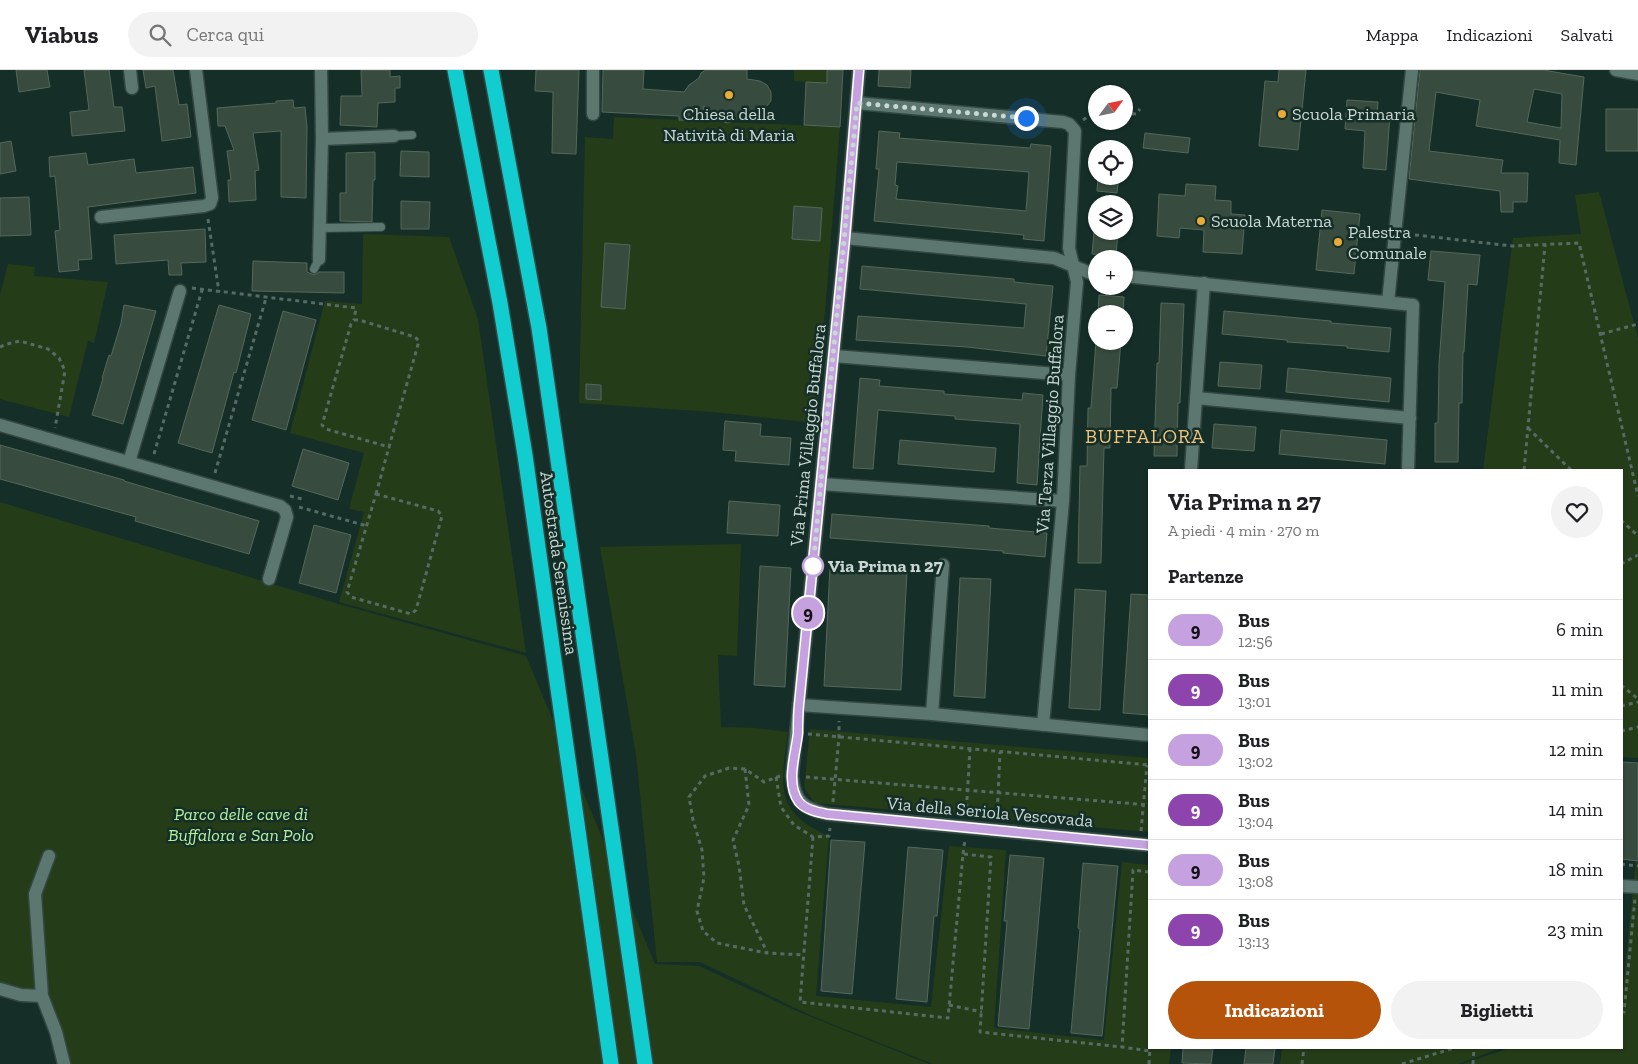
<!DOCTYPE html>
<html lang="it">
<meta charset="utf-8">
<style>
body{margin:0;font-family:"Zilla Slab",serif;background:#f2f2f2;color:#202124;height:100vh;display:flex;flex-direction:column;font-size:19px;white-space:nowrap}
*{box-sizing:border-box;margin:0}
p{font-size:16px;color:#757577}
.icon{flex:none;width:28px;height:28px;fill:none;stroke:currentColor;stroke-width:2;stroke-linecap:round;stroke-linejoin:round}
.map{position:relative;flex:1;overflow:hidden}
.panel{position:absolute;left:1148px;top:399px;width:475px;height:580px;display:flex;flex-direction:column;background:#fff;border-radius:0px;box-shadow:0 1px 4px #0004}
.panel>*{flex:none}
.badge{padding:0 10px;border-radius:16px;font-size:18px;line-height:32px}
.needle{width:32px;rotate:57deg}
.buttons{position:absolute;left:1088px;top:15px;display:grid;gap:10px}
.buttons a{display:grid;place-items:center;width:45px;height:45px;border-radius:50%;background:#fff;box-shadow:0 1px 4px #0004;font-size:25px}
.you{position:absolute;width:25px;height:25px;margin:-12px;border:4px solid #fff;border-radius:50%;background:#1a73e8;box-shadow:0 0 0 8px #1a73e833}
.map>.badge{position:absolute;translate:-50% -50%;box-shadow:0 0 0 2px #fff}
h2{padding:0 20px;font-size:19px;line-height:45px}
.round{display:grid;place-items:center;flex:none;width:52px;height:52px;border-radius:26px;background:#f2f2f2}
.overview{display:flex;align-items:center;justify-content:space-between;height:85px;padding:0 20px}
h1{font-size:24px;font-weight:700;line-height:38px}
.primary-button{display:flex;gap:10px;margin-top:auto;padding:10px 20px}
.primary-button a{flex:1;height:58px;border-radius:30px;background:#b45309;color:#fff;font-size:20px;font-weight:700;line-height:58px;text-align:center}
.primary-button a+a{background:#f2f2f2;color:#202124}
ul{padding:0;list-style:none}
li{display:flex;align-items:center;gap:15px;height:60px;padding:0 20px;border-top:1px solid #e0e0e0}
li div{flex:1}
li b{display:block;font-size:19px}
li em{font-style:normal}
li .badge{min-width:55px;font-weight:700;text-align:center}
header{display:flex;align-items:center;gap:30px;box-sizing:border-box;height:70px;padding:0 25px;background:#fff;border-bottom:1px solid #e0e0e0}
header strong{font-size:24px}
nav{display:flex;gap:28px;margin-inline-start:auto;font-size:18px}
.search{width:350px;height:45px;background:#f2f2f2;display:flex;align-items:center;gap:12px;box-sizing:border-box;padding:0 18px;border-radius:28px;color:#757577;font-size:19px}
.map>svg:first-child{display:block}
</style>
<header>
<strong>Viabus</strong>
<div class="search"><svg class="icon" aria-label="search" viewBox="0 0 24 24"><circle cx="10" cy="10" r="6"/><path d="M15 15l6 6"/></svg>Cerca qui</div>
<nav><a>Mappa</a><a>Indicazioni</a><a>Salvati</a></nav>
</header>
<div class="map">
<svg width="1638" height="994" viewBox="0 0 1638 994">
<rect width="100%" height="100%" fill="#152e28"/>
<g fill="#243d18">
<path d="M794,0h33v13l-33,-2z"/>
<path d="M614,47l226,10 -24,296 -103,-11 -134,-9 6,-266 28,2z"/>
<path d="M1599,122l39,146v420l-17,-1v-287h-138l30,-232 68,-4 -6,-39z"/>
<path d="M363,164l86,3 29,82 48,334 -187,-51 25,-90 -15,-3 15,-56 -74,-20 35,-132 37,3z"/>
<path d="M8,194l27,3 -1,9 74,6 -14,61 -6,-2 -19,76 -69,-18v-104z"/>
<path d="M0,432l339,102 187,52 129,308 44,2 100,46 130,52h-862l-17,-57 -50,-21z"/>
<path d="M741,474l-4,112 -19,-1 3,72 34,1 33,4c-7,52 -15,80 41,104l-13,160 115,11 18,-161 57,4 -12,178 110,12 18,-178 27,3v183h22l-2,16h-236l-121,-48 -112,-54h-43l-21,-207 -36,-208z"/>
<path d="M810,659l339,29v74l-334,-29 -11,-15z"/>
<path d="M1638,768v226h-175l46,-16h112v-37z"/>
<path d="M1282,978h219l-43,16h-178z"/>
</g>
<g fill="#374b3e" stroke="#54685b" fill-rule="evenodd">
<path d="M16,0h31l3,17 -31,5z"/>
<path d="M84,0h25l5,37h8l3,24 -53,5 -2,-24 19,-2z"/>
<path d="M143,0h30l6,35 8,-1 4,33 -29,4 -7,-55 -9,2z"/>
<path d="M361,0h29v7l10,-1v12h-5v14l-17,1 -1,24 -37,-2 1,-29h21z"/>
<path d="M536,0h43l-3,84 -24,-1 1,-61 -18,-1z"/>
<path d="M603,0h41l-1,19 41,3 5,-7 10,-7 2,-5 5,-3h41v9l13,2 7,4 4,7v9l-6,7v12l-26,-2 -11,5 -7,-2 -17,-15 -2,15 -23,-1v-4l-77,-4z"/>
<path d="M827,0h16l-3,57 -36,-2 2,-43 21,1z"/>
<path d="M879,0h32l-1,18 -32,-2z"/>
<path d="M1279,0h27l-8,80 -39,-4 6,-65 13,1z"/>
<path d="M1420,0h123l41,7 -8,88 -17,-2 1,-23 -84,-14 4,-26 -44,-8 -7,59 74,9 -2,13h27l-1,29h-14v10h-12l-1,-21 -91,-12zM1534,19l28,5 -1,34 -34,-6z"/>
<path d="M293,30l1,8 11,-1 2,20 -1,71 -25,-1v-66l-28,2 6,37 -4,1 1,29 -27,2 -1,-22h3l-4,-29 7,-1 -9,-24h-7l-1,-18 59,-5v-2z"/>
<path d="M1347,30l31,2 -1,13h13l-4,55 -23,-2 2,-37 -20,-2z"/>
<rect x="1606" y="39" width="32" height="42"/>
<path d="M879,61l21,2 -1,5 131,10 1,-4 20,2 -7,95 -21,-2 1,-4 -150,-14 5,-52h-3zM897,92l132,10 -3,39 -130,-12 2,-13 -3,-1z"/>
<path d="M1145,63l45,5 -2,15 -45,-5z"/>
<path d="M11,71l5,30 -16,3v-31z"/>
<path d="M401,81l28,1v25l-29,-1z"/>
<path d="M375,82v28h-2l-1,42 -32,-1v-28h6v-40z"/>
<path d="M86,83l2,12 46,-6 2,14 57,-6 3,26 -108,14 4,52 -14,1 1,10 -20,2 -4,-41 5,-1 -5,-54 -5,1 -1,-20z"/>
<path d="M1098,106h21l-2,17 -20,-2z"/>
<path d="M1186,114l30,2 -1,14 16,1v13l14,1 -3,39 -39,-2 1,-22 -24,-2 -1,10 -22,-2 2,-42 26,2z"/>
<path d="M29,127l2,38 -31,1v-38z"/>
<path d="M401,131l29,1 -1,27h-28z"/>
<path d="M794,136l28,2 -2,33 -28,-2z"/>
<path d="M1322,140l38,4 -6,60 -38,-4z"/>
<path d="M205,159l1,33 -25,1 1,12h-13l-1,-15 -52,4 -2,-29z"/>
<path d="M1094,161h24l-2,25 -24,-2z"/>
<path d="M605,173l25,2 -5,64 -24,-2z"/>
<path d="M1431,181l49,4 -3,30 -9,-1 -4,68h-1l-1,51h-3l-1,59h-23v-39h3l1,-59 6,-82 -17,-2z"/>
<path d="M253,191l54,2v9l7,3 5,-3h25v21l-92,-2z"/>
<path d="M862,196l152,13v3l39,4 -7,70 -79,-9 -111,-7 2,-24 166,12 2,-24 -166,-15z"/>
<path d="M1099,225l25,2 -1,17h-25z"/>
<path d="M1161,233l23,1 -4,99h-2l-1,53h-23l3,-93h2z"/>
<path d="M124,235l32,6 -33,113 -31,-9 11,-37h-1l7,-23 2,1 10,-33z"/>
<path d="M219,235l32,9 -15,59 -2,-1 -22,81 -34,-10z"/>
<path d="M283,241l33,9 -30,110 -34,-10z"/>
<path d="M1224,241l107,10v2l60,5 -2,24 -42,-4v-2l-60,-4v-2l-65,-6z"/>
<path d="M1096,271h25l-4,47h-6l-1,60h-6l-3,115h-23l2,-97h7l1,-58h3z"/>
<path d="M1220,292l42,3 -2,24 -42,-3z"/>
<path d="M1288,298l103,10 -2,24 -103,-10z"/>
<path d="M860,308l20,2 -1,6 65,5v3l78,6 1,-7 20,2 -6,90 -20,-2 3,-59 -65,-5v-3l-77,-6 -5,59 -20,-1z"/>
<path d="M586,314l15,1v15l-15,-1z"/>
<path d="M725,351l36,3 -1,12 31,2 -2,27 -54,-4 1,-10 -13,-1z"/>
<path d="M1214,354l42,3 -2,24 -42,-3z"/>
<path d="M1281,360l106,10 -2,24 -106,-10z"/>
<path d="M900,370l96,8 -2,24 -96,-8z"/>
<path d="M0,375l124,35v1l135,40 -10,33 -114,-33 1,-4 -136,-38z"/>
<path d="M303,379l46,14 -11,37 -46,-14z"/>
<path d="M729,431l51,4 -2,31 -51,-3z"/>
<path d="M832,444l157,12v2l58,5 -2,24 -42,-4v-2l-173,-13z"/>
<path d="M314,455l37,10 -15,58 -37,-10z"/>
<path d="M760,496l31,2 -6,119 -31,-2z"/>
<path d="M830,497l77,4 -6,119 -77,-4z"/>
<path d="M960,508l31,1 -6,119 -31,-2z"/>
<path d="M1075,519l31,2 -6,119 -31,-2z"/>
<path d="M1131,524l18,1v120l-26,-2z"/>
<path d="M1621,692l17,1v98l-17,-2z"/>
<path d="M831,770l34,2 -13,152 -31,-3z"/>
<path d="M908,777l35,3 -6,66h-3l-7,86 -31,-3z"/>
<path d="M1010,785l34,3 -15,171 -31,-3 9,-105h-3z"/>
<path d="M1083,793l35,3 -16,170 -31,-3 9,-104 -2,-1z"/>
<path d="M1183,978h30l-2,16 -29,-1z"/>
<path d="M1246,978h29l-2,16h-29z"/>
</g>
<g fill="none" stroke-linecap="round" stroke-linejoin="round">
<g stroke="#344843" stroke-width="10">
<g id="lane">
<path d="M394,66l18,-1"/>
<path d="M320,158l61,-1"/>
<path d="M314,199l5,-10"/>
</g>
</g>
<g stroke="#344843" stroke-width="15">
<g id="street">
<path d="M130,0l2,18"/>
<path d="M859,0l-14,168 -53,538c3,26 10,32 35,38l322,31"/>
<path d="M1616,0l22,4"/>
<path d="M857,33l206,19 6,2 6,7 -6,117 8,34 -8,93 -6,126 -20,224"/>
<path d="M593,44v-44"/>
<path d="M322,69l72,-3"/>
<path d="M101,147l103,-11 6,-2 2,-6 -16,-128"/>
<path d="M845,168l209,20 36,15h6"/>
<path d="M319,189l3,-120 -1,-69"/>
<path d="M1124,206l289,29 -5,165"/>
<path d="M1388,232l24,-232"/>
<path d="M834,286l235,19"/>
<path d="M1196,328l214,20"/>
<path d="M0,355l280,81 5,4 2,7 -18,62"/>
<path d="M129,392l51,-171"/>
<path d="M1191,400l13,-187"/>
<path d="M821,414l242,17"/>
<path d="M799,635l133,9 217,21"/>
<path d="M932,644l11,-149"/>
<path d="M49,786l-14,38 7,102 14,36 8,32"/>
<path d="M1621,816l17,1"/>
<path d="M0,919l21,6 21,1"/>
</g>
</g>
<g stroke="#344843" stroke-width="18">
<g id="highway">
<path d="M455,0l45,233 25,152 86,609"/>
<path d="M491,0l48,258 106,736"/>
</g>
</g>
<g stroke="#566b65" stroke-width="3" stroke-dasharray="4 4" stroke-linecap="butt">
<path d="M1124,43l12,1 4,-5"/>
<path d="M1083,50l13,-9"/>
<path d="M208,149l11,73"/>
<path d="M1407,164l105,12 67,-3 59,253"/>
<path d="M192,218l164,20 -2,12"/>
<path d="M354,250h5l56,17 4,4 -30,106 -63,-18 -4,-4 29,-101z"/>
<path d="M1601,264l37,-10"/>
<path d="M0,277l7,-3 13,-3 28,8 11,9 6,13 -10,57"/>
<path d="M1528,358l43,42"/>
<path d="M154,384l48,-164"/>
<path d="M1524,400l21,-225"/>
<path d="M215,403l51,-175"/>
<path d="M376,424l62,17 4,5 -26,94 -5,4 -60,-17 -4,-5z"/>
<path d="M376,424l13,-47"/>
<path d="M290,426l12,3"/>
<path d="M299,437l68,19"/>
<path d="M1621,450l17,16"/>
<path d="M1621,494l17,-9"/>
<path d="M1621,615l17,14"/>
<path d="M1621,636l17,-4"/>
<path d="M1621,661l17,-4"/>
<path d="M808,664l341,31"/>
<path d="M745,699l4,36 -16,35 6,26 5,39 23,47"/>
<path d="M780,706l-16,6 -19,-13 -16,-1 -24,8 -16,21 4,23 9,30 2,28 -7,33 6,20 14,12 50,10 37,2"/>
<path d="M776,707l5,30 13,18 19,12 16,-1 1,-8"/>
<path d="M806,707l343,28"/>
<path d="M833,732l6,-65v-16"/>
<path d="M966,746l4,-67"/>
<path d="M997,748l3,-66"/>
<path d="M1141,761l6,-66"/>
<path d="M813,767l-13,165 148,16 15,-164 28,3 -11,175 142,15"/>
<path d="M963,784l2,-15"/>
<path d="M1621,794l17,2"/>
<path d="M1149,802l-16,-2 -11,177 28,4"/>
<path d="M949,935l33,7"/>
<path d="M1621,942h3l11,-114"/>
<path d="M1149,994l1,-16"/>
<path d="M1302,994l2,-16"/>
<path d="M1402,994l52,-16"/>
<path d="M1473,994l1,-16"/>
</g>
<use href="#lane" stroke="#5c776f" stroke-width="8"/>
<use href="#street" stroke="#5c776f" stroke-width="12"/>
<use href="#highway" stroke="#12cdcf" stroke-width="15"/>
</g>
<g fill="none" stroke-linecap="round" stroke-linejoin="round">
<g stroke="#fff" stroke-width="11">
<path id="line" d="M859,0l-14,168 -46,467c-1,9 -1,19 -1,28 -2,20 -13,50 1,69 7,8 18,10 28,12l322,31"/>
</g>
<use href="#line" stroke="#c6a1e0" stroke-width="8"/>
<path stroke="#c9d8d3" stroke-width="5" stroke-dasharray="0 9" d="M813,496l44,-463 169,15"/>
</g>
<g fill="#e9aa38" stroke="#152e28" stroke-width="2">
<circle cx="729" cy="25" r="5"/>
<circle cx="1282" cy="44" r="5"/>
<circle cx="1201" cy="151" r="5"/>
<circle cx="1338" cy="172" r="5"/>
</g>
<circle fill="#fff" stroke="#c6a1e0" stroke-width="2.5" cx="813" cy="496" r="10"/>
<g text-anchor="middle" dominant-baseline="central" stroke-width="5" stroke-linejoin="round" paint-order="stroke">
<g font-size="18" fill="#c9d8d3" stroke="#152e28" text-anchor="start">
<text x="729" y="44" text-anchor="middle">Chiesa della<tspan x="729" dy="21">Natività di Maria</tspan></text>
<text x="1292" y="44">Scuola Primaria</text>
<text x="1211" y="151">Scuola Materna</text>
<text x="1348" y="162">Palestra<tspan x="1348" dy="21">Comunale</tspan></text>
</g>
<g font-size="18" fill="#c9d8d3" stroke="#152e28">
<text transform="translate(1050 354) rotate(-86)">Via Terza Villaggio Buffalora</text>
<text transform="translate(808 365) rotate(-84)">Via Prima Villaggio Buffalora</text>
<text transform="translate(559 493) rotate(82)">Autostrada Serenissima</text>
<text transform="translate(990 742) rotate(5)">Via della Seriola Vescovada</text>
</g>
<g font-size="18" font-weight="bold" fill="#c9d8d3" stroke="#152e28" text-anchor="start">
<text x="828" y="496">Via Prima n 27</text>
</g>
<g font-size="18" font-style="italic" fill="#b4f09b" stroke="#152e28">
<text x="241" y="744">Parco delle cave di<tspan x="241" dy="21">Buffalora e San Polo</tspan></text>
</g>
<g font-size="20" letter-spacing="1" fill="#f0c47f" stroke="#152e28">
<text x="1145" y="366">BUFFALORA</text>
</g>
</g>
</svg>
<div class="buttons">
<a><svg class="needle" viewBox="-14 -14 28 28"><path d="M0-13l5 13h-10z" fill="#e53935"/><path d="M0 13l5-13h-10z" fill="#757577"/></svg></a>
<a><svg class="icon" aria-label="locate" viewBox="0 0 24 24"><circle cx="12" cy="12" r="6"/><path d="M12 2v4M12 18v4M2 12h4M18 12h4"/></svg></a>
<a><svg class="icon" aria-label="layers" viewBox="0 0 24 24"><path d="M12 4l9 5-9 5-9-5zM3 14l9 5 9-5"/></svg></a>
<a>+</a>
<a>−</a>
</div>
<div class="you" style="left:1026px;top:48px"></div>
<b class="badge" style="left:808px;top:543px;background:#c6a1e0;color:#111">9</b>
<section class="panel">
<div class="overview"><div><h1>Via Prima n 27</h1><p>A piedi · 4 min · 270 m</p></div><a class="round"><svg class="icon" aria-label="heart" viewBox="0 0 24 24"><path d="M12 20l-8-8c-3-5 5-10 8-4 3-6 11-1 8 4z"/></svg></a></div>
<h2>Partenze</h2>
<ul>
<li><span class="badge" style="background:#c6a1e0;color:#111">9</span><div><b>Bus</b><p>12:56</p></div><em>6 min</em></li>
<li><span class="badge" style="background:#8e44ad;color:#fff">9</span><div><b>Bus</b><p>13:01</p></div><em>11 min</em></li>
<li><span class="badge" style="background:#c6a1e0;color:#111">9</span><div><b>Bus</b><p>13:02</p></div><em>12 min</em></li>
<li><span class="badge" style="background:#8e44ad;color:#fff">9</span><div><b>Bus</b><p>13:04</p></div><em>14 min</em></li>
<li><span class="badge" style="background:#c6a1e0;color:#111">9</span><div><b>Bus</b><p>13:08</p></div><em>18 min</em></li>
<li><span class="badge" style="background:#8e44ad;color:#fff">9</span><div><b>Bus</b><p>13:13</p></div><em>23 min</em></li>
</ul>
<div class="primary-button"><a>Indicazioni</a><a>Biglietti</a></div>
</section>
</div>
